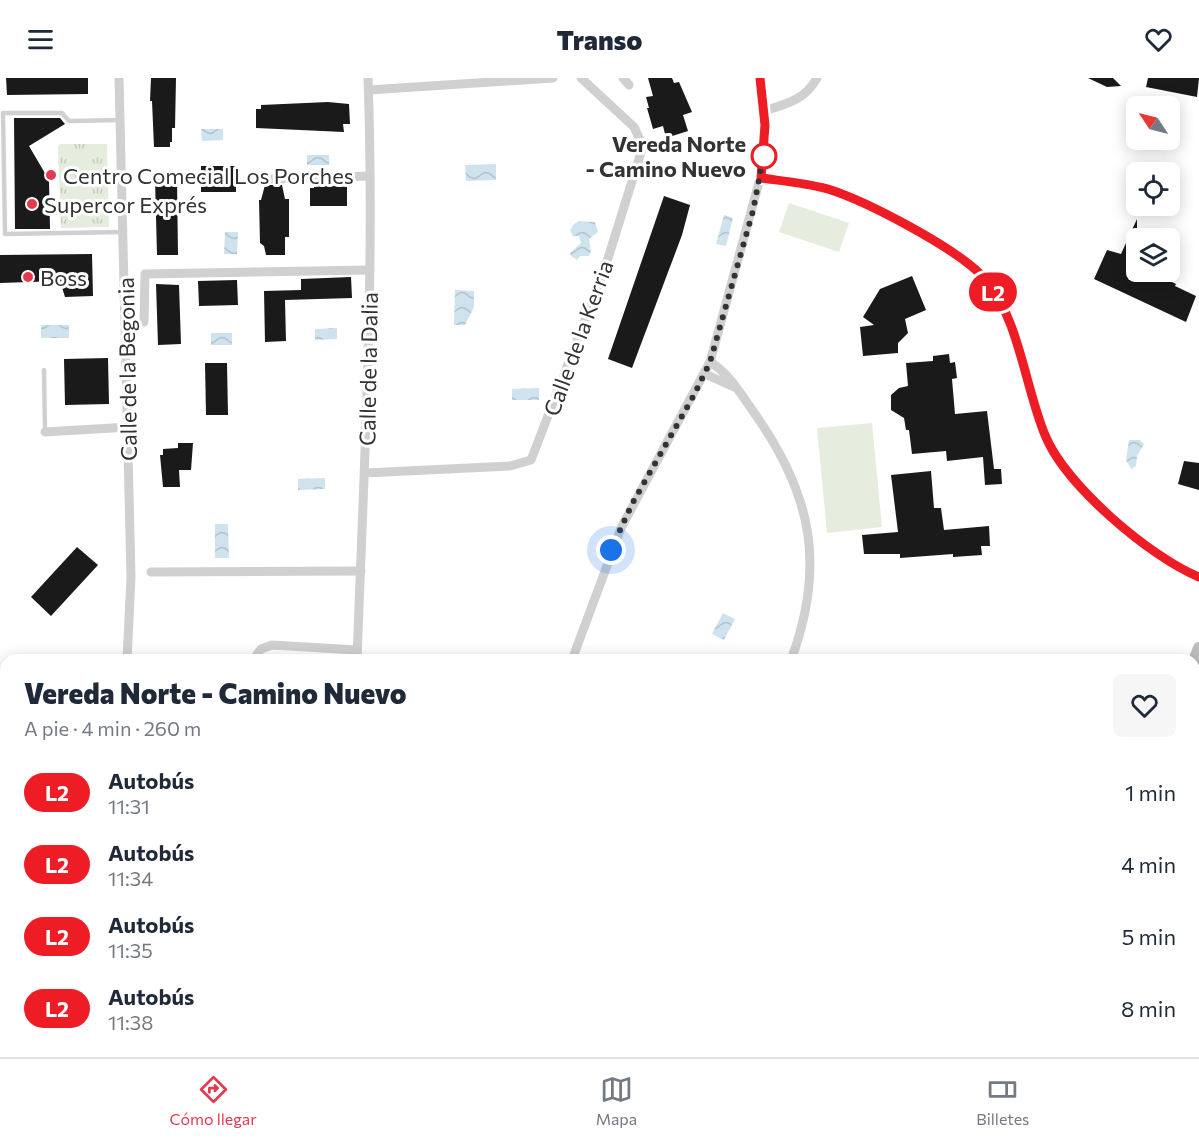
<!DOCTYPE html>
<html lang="es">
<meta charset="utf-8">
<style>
body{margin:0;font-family:Commissioner,sans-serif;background:#f6f6f7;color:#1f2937;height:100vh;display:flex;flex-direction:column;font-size:22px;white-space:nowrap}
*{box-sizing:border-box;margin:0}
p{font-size:20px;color:#747a83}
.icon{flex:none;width:33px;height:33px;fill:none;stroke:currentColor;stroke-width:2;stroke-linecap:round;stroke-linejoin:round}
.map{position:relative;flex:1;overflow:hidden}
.sheet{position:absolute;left:0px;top:576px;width:1200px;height:404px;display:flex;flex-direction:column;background:#fff;border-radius:18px 18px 0 0;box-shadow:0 3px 15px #0003}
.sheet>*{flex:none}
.badge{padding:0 12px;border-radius:20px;font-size:21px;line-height:39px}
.needle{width:39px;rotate:305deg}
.tools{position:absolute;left:1126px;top:18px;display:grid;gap:12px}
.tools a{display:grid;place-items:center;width:54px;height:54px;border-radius:9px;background:#fff;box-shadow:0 3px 15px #0003;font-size:30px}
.you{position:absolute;width:30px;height:30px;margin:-15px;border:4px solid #fff;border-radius:50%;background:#1a73e8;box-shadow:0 0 0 9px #1a73e833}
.map>.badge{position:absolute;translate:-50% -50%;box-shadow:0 0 0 3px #fff}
.round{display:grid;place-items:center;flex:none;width:63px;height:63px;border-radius:9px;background:#f6f6f7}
.head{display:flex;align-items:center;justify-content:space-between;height:102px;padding:0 24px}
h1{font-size:28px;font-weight:800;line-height:45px}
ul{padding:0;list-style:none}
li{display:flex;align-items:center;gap:18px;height:72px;padding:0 24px}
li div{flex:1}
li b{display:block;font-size:22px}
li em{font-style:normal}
li .badge{min-width:66px;font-weight:700;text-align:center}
header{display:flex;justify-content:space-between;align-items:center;height:78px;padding:0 24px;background:#fff;font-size:27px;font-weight:800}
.tab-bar{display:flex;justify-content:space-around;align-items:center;height:84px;border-top:2px solid #e0e1e3;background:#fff;font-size:16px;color:#747a83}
.tab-bar a{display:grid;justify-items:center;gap:3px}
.tab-bar .selected{color:#e5394f}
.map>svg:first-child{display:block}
</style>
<header><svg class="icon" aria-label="menu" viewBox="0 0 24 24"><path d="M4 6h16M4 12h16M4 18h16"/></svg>Transo<svg class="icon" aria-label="heart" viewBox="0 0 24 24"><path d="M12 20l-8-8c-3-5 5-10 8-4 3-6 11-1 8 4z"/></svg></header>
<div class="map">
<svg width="1199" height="979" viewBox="0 0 1199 979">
<defs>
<pattern id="park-tufts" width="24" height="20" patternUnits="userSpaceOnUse" patternTransform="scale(1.5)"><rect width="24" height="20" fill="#e6ecde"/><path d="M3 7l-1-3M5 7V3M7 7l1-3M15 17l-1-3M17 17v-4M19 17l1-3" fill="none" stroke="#c6cbbf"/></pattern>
<pattern id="water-waves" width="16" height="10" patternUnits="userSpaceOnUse" patternTransform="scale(1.5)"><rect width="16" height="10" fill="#cee3ee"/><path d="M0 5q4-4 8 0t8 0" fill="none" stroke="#b1c3cd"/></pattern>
</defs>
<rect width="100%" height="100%" fill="#fff"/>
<g fill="#e6ecde">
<path d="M789,125l60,20 -10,29 -60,-20z"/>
<path d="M872,345l10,104 -55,6 -10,-105z"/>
</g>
<path fill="url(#park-tufts)" d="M60,66h47l2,83 -48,1 -3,-82z"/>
<g fill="url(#water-waves)">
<path d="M201,51h22v11l-21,1z"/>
<rect x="307" y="77" width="22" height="10"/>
<path d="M496,86v16l-30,1 -1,-16z"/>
<path d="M724,137l9,3 -7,28 -10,-2z"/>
<path d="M579,143l16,1 3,10 -9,7 2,12 -2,5h-9l-3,4 -7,-5 1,-3 10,-9 -2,-7h-6l-3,-6 4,-6z"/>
<path d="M225,154h13l-1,22h-13z"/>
<path d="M455,212l19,1v16l-9,18h-11z"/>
<rect x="41" y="247" width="28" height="13"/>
<path d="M337,250v11l-22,1v-11z"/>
<rect x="211" y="255" width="21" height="12"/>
<path d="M539,310v12h-27v-11z"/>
<path d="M1129,362h11l4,4 -7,12 -1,10 -5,3 -5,-9z"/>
<path d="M325,400v11l-27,1v-11z"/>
<path d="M215,446h13l1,34h-14z"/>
<path d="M723,535l12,6 -11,21 -12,-6z"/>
</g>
<g fill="#1a1a1a">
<path d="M6,0h82v16l-81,1z"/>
<path d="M151,0h25l-1,50h-3v14h-2v5h-16l-2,-46h-2z"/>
<path d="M648,0h24l2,5 5,-1 13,30 -9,3 5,16 -22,7 -3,-12 -10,3 -6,-21h2l-3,-11 7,-1z"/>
<path d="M1088,0h25l8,8 -14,1z"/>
<path d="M1148,0h51l-2,19 -51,-10z"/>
<path d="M328,24l21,2 1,20h-7l1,8 -88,-4v-19h5v-4z"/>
<path d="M14,40h46l5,6 -36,22 20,34 1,49h-35z"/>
<rect x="201" y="88" width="35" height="26"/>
<path d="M155,101h22l1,76h-21z"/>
<path d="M314,106l33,3v19h-37v-18h4z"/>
<path d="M265,107h17l3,14h4v38h-4v18h-19l-2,-9 -4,-3 -1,-43h2z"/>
<path d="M664,118l26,9 -8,30 -50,133 -24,-9z"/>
<path d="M1137,141v11l19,8h-19v34h30l6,2 -3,7 6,3 -1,2 21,10 -10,26 -92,-43 13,-29 14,4z"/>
<path d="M92,176l1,42 -28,1 -5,-16 -60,2v-28z"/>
<path d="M912,198l14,34 -21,9 3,14 -10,10v10l-35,3 -3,-29 14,-2 -11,-8 17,-28z"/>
<path d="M351,199l1,21 -67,2 1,41 -21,1 -1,-51 37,-1v-11z"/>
<path d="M237,202l1,25 -39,1 -1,-25z"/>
<path d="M156,206l23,1 2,59 -23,1z"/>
<path d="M949,276l1,9 5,-1 2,16 -5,1 3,35 32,-3 7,58h7l1,15 -17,1 -2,-28 -36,4 -1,-10 -34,3 -3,-24h-3l-2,-12 -13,-8v-15l8,-7 9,-2 -2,-23 27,-2v-5z"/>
<path d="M108,280l1,46 -44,1 -1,-46z"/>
<path d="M205,285h22l1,52h-22z"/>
<path d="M178,365h15l-2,27h-12l1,17h-17l-3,-32h3v-6l15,-1z"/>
<path d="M1184,383l15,2v27l-21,-6z"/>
<path d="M931,393l3,37h7l3,22 45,-4 1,20h-9l1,9 -29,2v-3l-53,4v-4h-36l-2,-19 36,-3 -7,-57z"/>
<path d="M77,469l21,18 -47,51 -20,-19z"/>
</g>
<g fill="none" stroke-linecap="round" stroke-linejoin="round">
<g stroke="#d0d0d0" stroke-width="4.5">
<path d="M120,42l-51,1 -7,-8h-59l2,121 118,-2"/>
<path d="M44,292l1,62"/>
</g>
<g stroke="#d0d0d0" stroke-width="9">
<path d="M119,0l12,499 -4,83"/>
<path d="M623,0l6,7"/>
<path d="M369,12l184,-12"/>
<path d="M764,33c22,-7 41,-11 53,-33"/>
<path d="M761,100c22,3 45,5 67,11 38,12 131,60 157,90 34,39 40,108 60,156 20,50 105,121 154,142"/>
<path d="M272,101l98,-3"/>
<path d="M144,244l1,-48 225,-4"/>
<path d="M710,284c19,11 32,34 45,52 57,81 71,152 36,246"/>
<path d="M705,296l29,13"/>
<path d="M45,354l84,-5"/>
<path d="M365,395l145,-7 21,-6 74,-192 38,-122 -9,-19 -53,-49"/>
<path d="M151,494l210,-1"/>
<path d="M253,582l8,-11 11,-4 85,5"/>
<path d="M357,582c7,-194 18,-388 11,-582"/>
<path d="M572,582l49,-132 89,-166 54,-198 1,-39 -5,-47"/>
<path d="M1194,634h5"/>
<path d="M0,677l6,10"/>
<path d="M128,974l1,5"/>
<path d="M375,979l4,-5"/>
<path d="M755,979l2,-5"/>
</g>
<g stroke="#bdbdbd" stroke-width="12">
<path d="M1194,583l5,-13"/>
<path d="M1162,974v5"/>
</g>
</g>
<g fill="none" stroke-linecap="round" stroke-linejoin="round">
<g stroke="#fff" stroke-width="14">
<path id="line" d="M760,0l5,47 -4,53c22,3 45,5 67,11 38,12 131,60 157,90 34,39 40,108 60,156 20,50 105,122 154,142"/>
</g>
<use href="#line" stroke="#ee1c25" stroke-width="9"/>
<path stroke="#333" stroke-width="6" stroke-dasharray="0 10.8" d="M611,472l21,-46 62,-109 16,-33 43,-151 12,-63 -1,8"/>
</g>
<circle fill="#fff" stroke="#ee1c25" stroke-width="3" cx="764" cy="78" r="12"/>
<g fill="#e5394f" stroke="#fff" stroke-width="2">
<circle cx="51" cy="97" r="6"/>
<circle cx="32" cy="126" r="6"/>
<circle cx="28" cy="199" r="6"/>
</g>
<g text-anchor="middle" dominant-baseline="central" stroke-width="6" stroke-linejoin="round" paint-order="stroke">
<g font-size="22" font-weight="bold" fill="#333" stroke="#fff" text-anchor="end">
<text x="746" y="65">Vereda Norte<tspan x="746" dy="25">- Camino Nuevo</tspan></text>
</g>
<g font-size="22" fill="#333" stroke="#fff" text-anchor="start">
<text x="63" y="97">Centro Comecial Los Porches</text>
<text x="44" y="126">Supercor Exprés</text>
<text x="40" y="199">Boss</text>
</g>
<g font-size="22" fill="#333" stroke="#fff">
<text transform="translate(578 260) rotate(-70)">Calle de la Kerria</text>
<text transform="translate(127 291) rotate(-91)">Calle de la Begonia</text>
<text transform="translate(368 291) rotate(-89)">Calle de la Dalia</text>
</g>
</g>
</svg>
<div class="tools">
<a><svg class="needle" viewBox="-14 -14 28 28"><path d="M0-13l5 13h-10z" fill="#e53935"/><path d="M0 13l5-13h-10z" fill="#747a83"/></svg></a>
<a><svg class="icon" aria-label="locate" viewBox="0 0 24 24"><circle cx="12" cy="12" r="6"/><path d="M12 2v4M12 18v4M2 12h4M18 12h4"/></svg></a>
<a><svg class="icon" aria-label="layers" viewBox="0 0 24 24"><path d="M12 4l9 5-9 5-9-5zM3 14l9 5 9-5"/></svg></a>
</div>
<div class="you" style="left:611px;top:472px"></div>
<b class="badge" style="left:993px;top:214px;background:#ee1c25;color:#fff">L2</b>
<section class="sheet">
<div class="head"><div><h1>Vereda Norte - Camino Nuevo</h1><p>A pie · 4 min · 260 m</p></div><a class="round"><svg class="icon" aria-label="heart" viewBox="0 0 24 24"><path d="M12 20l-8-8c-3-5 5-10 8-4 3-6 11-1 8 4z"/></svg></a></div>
<ul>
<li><span class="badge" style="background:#ee1c25;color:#fff">L2</span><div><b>Autobús</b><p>11:31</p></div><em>1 min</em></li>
<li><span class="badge" style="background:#ee1c25;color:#fff">L2</span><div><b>Autobús</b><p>11:34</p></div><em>4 min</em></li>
<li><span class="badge" style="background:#ee1c25;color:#fff">L2</span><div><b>Autobús</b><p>11:35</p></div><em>5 min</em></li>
<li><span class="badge" style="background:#ee1c25;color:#fff">L2</span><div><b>Autobús</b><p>11:38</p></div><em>8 min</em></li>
</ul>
</section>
</div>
<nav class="tab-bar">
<a class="selected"><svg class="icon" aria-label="directions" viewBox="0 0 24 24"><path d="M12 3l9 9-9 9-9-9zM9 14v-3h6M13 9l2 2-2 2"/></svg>Cómo llegar</a>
<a><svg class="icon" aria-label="map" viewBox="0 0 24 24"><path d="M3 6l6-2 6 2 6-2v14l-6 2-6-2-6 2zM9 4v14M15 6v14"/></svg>Mapa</a>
<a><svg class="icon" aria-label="tickets" viewBox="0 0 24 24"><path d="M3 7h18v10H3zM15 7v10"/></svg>Billetes</a>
</nav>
